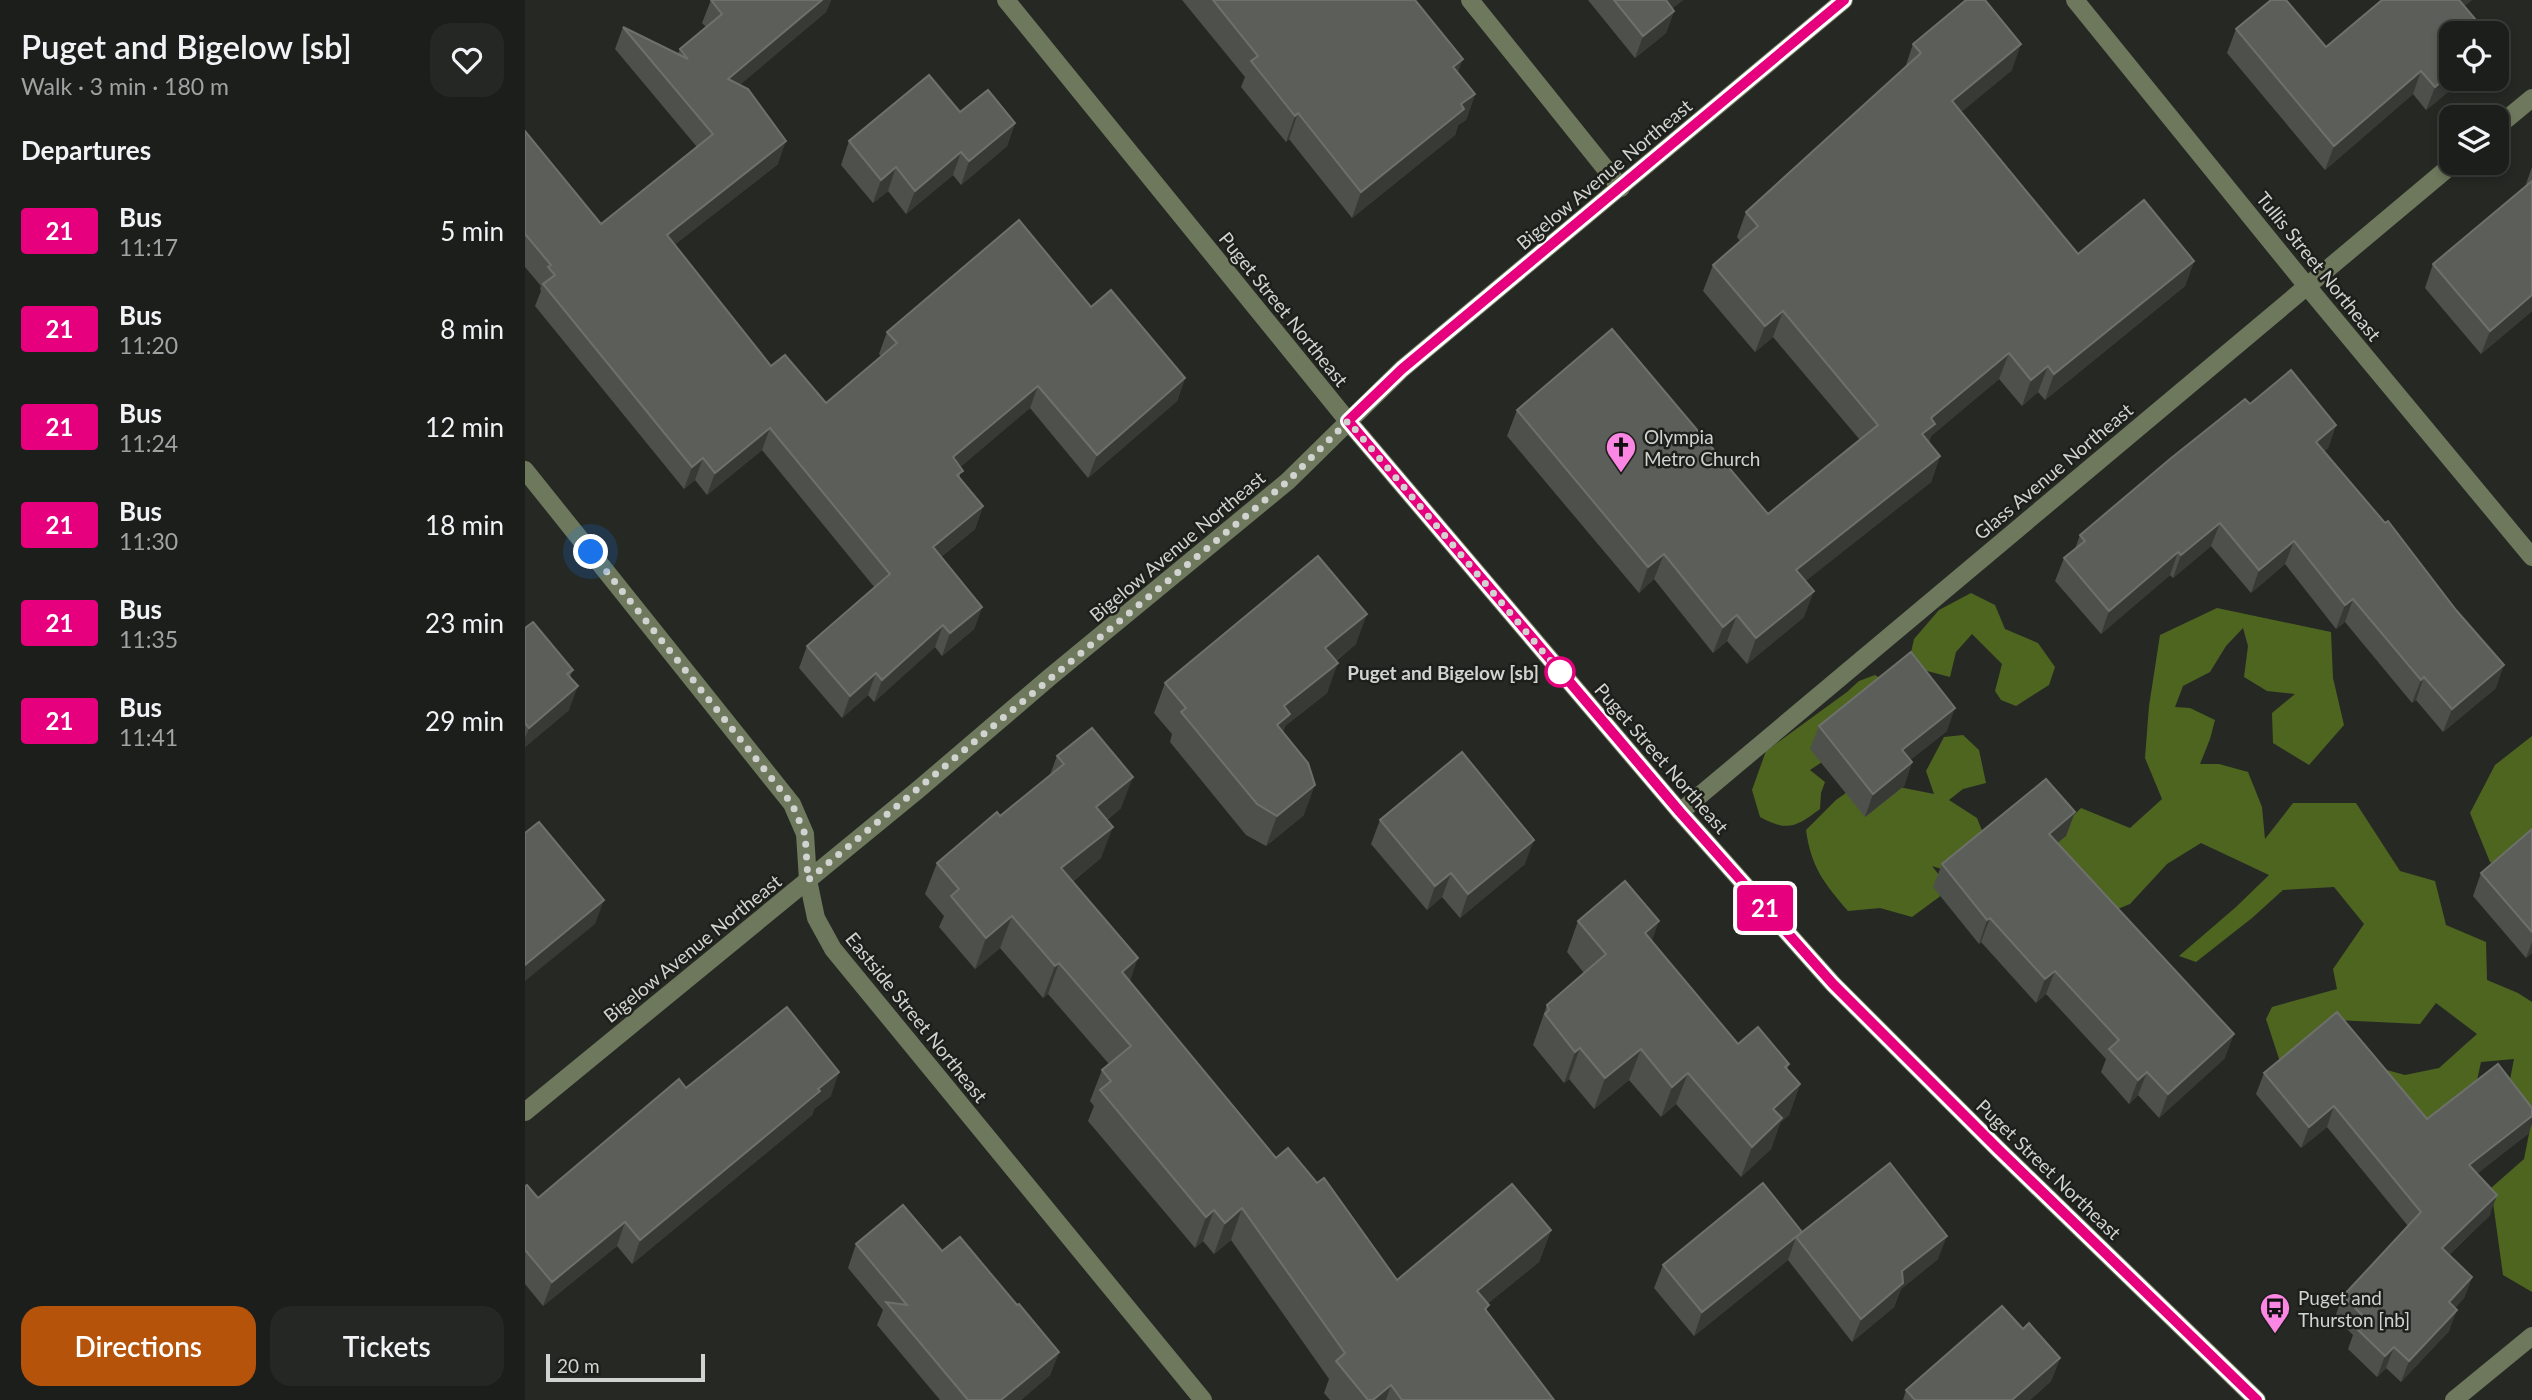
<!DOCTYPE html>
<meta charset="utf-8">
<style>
body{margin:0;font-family:Lato,sans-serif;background:#252724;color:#f1f3f6;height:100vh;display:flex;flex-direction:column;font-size:26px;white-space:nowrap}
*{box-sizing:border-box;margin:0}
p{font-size:23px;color:#a0a2a3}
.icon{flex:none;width:38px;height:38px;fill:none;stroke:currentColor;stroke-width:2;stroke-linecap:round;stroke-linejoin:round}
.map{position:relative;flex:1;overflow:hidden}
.panel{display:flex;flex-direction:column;background:#1c1e1b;width:525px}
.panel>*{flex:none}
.badge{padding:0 14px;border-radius:5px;font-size:24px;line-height:46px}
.tools{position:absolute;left:1914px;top:21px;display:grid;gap:14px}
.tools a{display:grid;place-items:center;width:70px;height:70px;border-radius:14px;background:#1c1e1b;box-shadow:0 4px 10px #0003,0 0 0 2px #3a3c3a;font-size:35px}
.scale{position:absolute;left:21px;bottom:18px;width:159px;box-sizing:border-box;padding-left:7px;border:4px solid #d1d3d0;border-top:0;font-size:19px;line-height:24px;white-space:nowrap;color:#d1d3d0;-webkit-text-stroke:5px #1d1f1a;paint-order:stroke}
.you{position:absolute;width:35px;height:35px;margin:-18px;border:5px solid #fff;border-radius:50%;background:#1a73e8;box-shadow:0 0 0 10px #1a73e833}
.map>.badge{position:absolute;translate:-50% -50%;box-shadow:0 0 0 4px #fff}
h2{padding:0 21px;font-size:26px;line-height:63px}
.round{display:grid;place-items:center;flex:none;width:74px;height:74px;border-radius:21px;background:#252724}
.head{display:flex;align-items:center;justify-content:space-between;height:119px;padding:0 21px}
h1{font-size:33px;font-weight:600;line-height:52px}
.cta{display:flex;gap:14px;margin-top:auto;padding:14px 21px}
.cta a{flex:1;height:80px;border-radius:21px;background:#b45309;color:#fff;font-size:28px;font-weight:600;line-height:80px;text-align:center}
.cta a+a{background:#252724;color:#f1f3f6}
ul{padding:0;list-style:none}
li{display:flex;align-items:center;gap:21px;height:98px;padding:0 21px}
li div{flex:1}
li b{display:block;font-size:26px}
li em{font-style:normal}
li .badge{min-width:77px;font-weight:700;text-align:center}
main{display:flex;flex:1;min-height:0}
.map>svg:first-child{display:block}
</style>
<main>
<section class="panel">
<div class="head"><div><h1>Puget and Bigelow [sb]</h1><p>Walk · 3 min · 180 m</p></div><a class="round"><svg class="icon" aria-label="heart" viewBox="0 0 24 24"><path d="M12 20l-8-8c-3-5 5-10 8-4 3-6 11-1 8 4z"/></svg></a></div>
<h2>Departures</h2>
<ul>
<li><span class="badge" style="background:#e6007e;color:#fff">21</span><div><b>Bus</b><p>11:17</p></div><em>5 min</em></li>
<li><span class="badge" style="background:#e6007e;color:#fff">21</span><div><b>Bus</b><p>11:20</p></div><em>8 min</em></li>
<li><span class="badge" style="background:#e6007e;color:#fff">21</span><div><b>Bus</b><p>11:24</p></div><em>12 min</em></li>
<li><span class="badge" style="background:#e6007e;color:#fff">21</span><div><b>Bus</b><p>11:30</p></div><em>18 min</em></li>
<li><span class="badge" style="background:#e6007e;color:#fff">21</span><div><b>Bus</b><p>11:35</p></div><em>23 min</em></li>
<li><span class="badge" style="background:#e6007e;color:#fff">21</span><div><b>Bus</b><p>11:41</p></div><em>29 min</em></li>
</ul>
<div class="cta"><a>Directions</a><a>Tickets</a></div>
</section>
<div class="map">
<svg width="2007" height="1400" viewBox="0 0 2007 1400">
<rect width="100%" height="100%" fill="#262824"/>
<g fill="#4e6520">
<path d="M1446,593l24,12 10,24 33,14 17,24 -6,18 -33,21 -15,-6 -6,-9 7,-27 -30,-30 -16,18 -6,25 -42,-11 6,-27 25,-29z"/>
<path d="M1692,608l114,24 2,46 11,47 -35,40 -36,-22 -1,-30 23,-19 -28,-3 -23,-14 4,-31 -5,-18 -17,18 -16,26 -27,14 -8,21 15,1 25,12 -5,19 -10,25h19l29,8 14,35 3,32 28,-36h63l44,68 35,10 11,44 40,17 1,38 31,13 14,9v116l-25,-23 7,-36 -33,3 -14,64h-37l-69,-63 44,12 34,-7 38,-34 -41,-31 -16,21 -85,-4 -51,54 -18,-55 6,-12 65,-18 -4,-20 31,-45 -30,-37 -51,3 -31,28 -56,44 -17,-6 57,-49 33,-32 -68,-32 -34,21 -37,40 -47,19 -32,-85 30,-30 49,20 32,-29 -17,-41 4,-52 11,-71z"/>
<path d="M1350,675l8,5 -58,80 -15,10 15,12 -4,11 -1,16c-24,18 -32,23 -60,8l-8,-27 14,-39 81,-59 12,-11z"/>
<path d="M1438,735l16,15 7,33 -23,6 -14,11 28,18 8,20 -21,38 -32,-10 18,23 -38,28 -32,-9 -32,3c-24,-28 -37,-44 -42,-81l30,-30 28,-20 70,14 -8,-23 18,-34z"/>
<path d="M2007,736v148l-42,-22 -20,-49 25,-48z"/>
<path d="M2007,1119v173l-29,-17 -12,-87 33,-29z"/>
</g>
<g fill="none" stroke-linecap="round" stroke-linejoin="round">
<g stroke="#6d785c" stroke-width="18">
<path d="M481,0l342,421 332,391 153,172 166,166 258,250"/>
<path d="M945,0l151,188"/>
<path d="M1550,0l231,285 226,272"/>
<path d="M1972,127l35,-29"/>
<path d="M0,470l267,334 13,30 3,46 8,38 17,31 370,451"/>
<path d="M1155,812l774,-649"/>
<path d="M0,1112l394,-323 131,-112 238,-196 114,-112 442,-369"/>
<path d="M1929,1400l78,-64"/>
</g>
</g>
<g fill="#4e504b">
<path d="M186,0h120l-5,12 -87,73 39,79 -104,81 97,121 55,37 55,-47 -2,-2 8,-22 204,-25 94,71 -8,23 -89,77 -58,-70 -70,59v12l23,27 -8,23 -34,28 41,50 -8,22 -32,27 -7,-9 -61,55 -6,-7 -26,23 -43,-50 8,-22 68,-58 -113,-138 -55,45 -12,-15 -11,9 -149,-183 6,-15 -1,-2 1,-3 -16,-19v-136l76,93 96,-77 -82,-98 8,-22 55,27 2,-5 26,-22 -4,-4z"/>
<path d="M657,0h233l43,72 17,22 -9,26 -8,5 -3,10 -103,83 -63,-79 -3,3 -45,-55 4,-10z"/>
<path d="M1063,0h95l-11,8 2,3 -8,22 -31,25z"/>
<path d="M1947,0l-8,6 -12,73h12l-38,31 -13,-16 -88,76 -98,-117 9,-24 90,18z"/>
<path d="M1388,44l99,26 -51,42 117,142 116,7 -9,25 -140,114 -7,-8 -16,14 -23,-27 -68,57 -2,6 11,14 -9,26 -126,99 -1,36 -57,47 -20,-23 -14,12 -59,-74 -15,14 -132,-157 10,-26 251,104 92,-74 -87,-103 -18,15 -52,-61 10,-26 27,-24 -3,-4 9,-25 159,-144z"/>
<path d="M490,123l-8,23 -46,39 -8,-10 -47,39 -18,-23 -15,12 -32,-38 8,-24z"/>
<path d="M2007,167v144l-51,43 -56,-66 8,-24 92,-77z"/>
<path d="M1725,404l86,21 -8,23 -4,3 172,237 -53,44 -27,-32 -4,3 -67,-81 -9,7 -51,-65 -34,29 -40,-47 -38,32 -3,-3 -69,59 -46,-53 9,-23 11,-9 5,-14z"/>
<path d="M0,628l48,42 -3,7 -1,33 -44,37z"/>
<path d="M831,644l-20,17 -9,32 -42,33 -2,6 21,83 -38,31 -20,-11 -76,-93 2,-8 -18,-21 11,-30z"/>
<path d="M1294,726l128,5 -37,29 2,2 -8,24 -39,31 -55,-68z"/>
<path d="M532,756l64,52 -14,12 -6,38 -29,24 58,100 146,176 121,122 154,-50 -12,32 -52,42v7l67,89h-224l-6,-7 5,-14 -98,-139 -17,14 -11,-13 -8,7 -107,-127 6,-15 -4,-5 12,-31 7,-6 -61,-70 -5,4 -43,-50 -25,21 -36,-42 5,-11 -19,-22 12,-31 63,-47 50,-41z"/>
<path d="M1550,812l-9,24 -9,7 168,215 -66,60 -21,-23 -9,9 -28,-32 5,-13 -60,-65 -10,9 -55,-61 -2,2 -46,-57 9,-23z"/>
<path d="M855,820l145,44 -65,54 -18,-21 -15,13 -56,-66z"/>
<path d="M2007,829v124l-6,5 -53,-62 8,-23z"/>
<path d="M1053,921l74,20 86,103 51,20 -2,6 13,14 -11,31 -9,8 -9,26 -30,28 -65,-73 -15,13 -32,-37 -35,29 -25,-30 -5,4 -31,-38 14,-40 37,-32 -17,-21z"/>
<path d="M1739,1073l163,46 105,-11v16l-4,10 -51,39 13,42 -41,40 23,22 -8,21 -9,10 -6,23 -48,51 -15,-14 -9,9 -29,-28 5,-14 -18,-18 8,-21 65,-70 -81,-99 -26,21 -45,-54z"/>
<path d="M161,1088l145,8 -17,13 -2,6 -180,149 -15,-18 -74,60 -18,-22v-98l13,12z"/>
<path d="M1277,1232l136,27 -37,30 -7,18 -42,35 -64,-82 -94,76 -40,-48 9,-23z"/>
<path d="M331,1244l86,7 75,54 42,47 -9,23 -29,25h-81l-63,-75 6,-15 -35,-42z"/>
<path d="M1498,1329l37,29 -9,23 -21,19h-127l3,-10z"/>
</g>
<g fill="#383a35">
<path d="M297,0h9l-5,12 -106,90 8,-23z"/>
<path d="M1139,0h19l-26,21z"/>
<path d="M1930,0h17l-24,20z"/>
<path d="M1149,11l-8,22 -31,25 8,-22z"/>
<path d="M1496,44l-9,26 -69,57 9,-26z"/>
<path d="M938,59l-10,26v-18z"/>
<path d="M1896,71l-8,23 -88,76 9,-24z"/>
<path d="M1927,72v7h12l-38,31 9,-23z"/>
<path d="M950,94l-9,26 -8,5 -3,10 -103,83 9,-26 100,-88z"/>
<path d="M773,113l-9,26 -3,3 9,-26z"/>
<path d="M490,123l-8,23 -46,39 8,-24z"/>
<path d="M261,141l-8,23 -120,94 9,-23z"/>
<path d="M436,152l-8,23 -47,39 9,-23z"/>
<path d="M371,167l-8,24 -15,12 8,-23z"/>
<path d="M1669,261l-9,25 -140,114 9,-26z"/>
<path d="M2007,295v16l-51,43 9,-23z"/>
<path d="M1258,311l-10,26 -18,15 10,-26z"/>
<path d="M1484,353l-10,26 -68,57 -5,13 -4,-15 9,-16z"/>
<path d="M1523,366l-10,26 -16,14 9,-26z"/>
<path d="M660,378l-8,23 -89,77 9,-23z"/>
<path d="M513,386l-8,22 -85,72 8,-23z"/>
<path d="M1811,425l-8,23 -20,17 8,-23z"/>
<path d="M245,428l-8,22 -55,45 8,-22z"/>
<path d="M1415,456l-9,26 -144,114 9,-26z"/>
<path d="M178,458l-8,22 -11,9 8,-22z"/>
<path d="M458,506l-8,23 -50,41 8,-23z"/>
<path d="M1695,523l-9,23 -38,32 8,-23z"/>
<path d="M1769,541l-9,23 -34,29 8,-23z"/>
<path d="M1653,552l-8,23 -69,59 8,-23z"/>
<path d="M1139,554l-10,25 -15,14 9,-26z"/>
<path d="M1289,591l-10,26 -57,47 9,-26z"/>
<path d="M1828,599l-8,23 -9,7 9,-24z"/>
<path d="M457,607l-8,22 -32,27 8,-23z"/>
<path d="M842,614l-11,30 -42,34 11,-30z"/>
<path d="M1212,615l-10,26 -14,12 10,-26z"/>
<path d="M418,625l-8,22 -61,55 8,-22z"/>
<path d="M813,663l-11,30 -42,33 -6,18 -13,11 18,-49z"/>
<path d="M1979,665l-8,23 -53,44 9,-23z"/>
<path d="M351,673l-8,22 -26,23 8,-22z"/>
<path d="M1899,677l-8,23 -4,3 9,-23z"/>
<path d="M53,686l-9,24 -44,37v-9l4,-10z"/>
<path d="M1430,708l-8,23 -53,42 8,-23z"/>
<path d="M1387,762l-8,24 -39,31 8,-23z"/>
<path d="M608,777l-12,31 -37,30 12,-31z"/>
<path d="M790,785l-11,30 -38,31 11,-30z"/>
<path d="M1550,812l-9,24 -26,21 9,-23z"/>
<path d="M588,827l-12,31 -52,42 12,-32z"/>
<path d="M1009,840l-9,24 -65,54 8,-24z"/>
<path d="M926,873l-9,24 -15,13 8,-24z"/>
<path d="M79,900l-9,24 -70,57v-16z"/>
<path d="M487,916l-12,32 -25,21 11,-31z"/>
<path d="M1465,918l-9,24 -2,2 8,-24z"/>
<path d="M1134,921l-11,31 -3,-19z"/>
<path d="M2007,942v11l-6,5z"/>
<path d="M613,958l-11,32 -5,-18z"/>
<path d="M534,963l-11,31 -5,4 12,-32z"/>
<path d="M1530,971l-9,23 -10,9 9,-24z"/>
<path d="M1709,1034l-9,24 -66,60 9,-24z"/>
<path d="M1055,1048l-11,31 -5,4 11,-31z"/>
<path d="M1116,1049l-12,31 -35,29 11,-31z"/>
<path d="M314,1072l-8,24 -17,13 -2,6 -180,149 8,-24 178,-151z"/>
<path d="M1622,1072l-9,23 -9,9 9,-24z"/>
<path d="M1163,1073l-12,31 -15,13 11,-30z"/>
<path d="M1275,1084l-11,31 -9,8 -9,26 -30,28 11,-30 21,-38z"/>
<path d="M1809,1106l-7,21 -26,21 8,-21z"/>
<path d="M2007,1116v8l-4,10 -66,52 7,-21z"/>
<path d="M1972,1195l-7,20 -56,54 8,-21z"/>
<path d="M717,1208l-11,32 -17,14 11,-31z"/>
<path d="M689,1210l-11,31 -8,7 11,-31z"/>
<path d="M100,1222l-8,24 -74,60 9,-24z"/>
<path d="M1026,1230l-12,32 -74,60 12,-31z"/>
<path d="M1277,1232l-6,5 -8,23 -94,76 8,-24z"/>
<path d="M1422,1236l-9,23 -37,30 -7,18 -42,35 9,-23 41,-48z"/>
<path d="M1947,1277l-8,21 -23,25 8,-21z"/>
<path d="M1932,1310l-8,21 -48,51 8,-21z"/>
<path d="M1869,1347l-8,21 -9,9 8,-21z"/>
<path d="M534,1352l-9,23 -29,25h-20z"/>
<path d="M1535,1358l-9,23 -21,19h-18z"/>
<path d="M866,1385l-5,15h-13z"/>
</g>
<g fill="#5c5e59" stroke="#6e706c" stroke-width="2">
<path d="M186,0h111l-94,79 20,10 38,52 -119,94 104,131 14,-11 41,48 71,-60 -10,-11 132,-112 72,87 20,-17 74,88 -88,77 -59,-69 -85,71 10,14 -6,4 26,31 -50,41 49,60 -32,26 -7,-8 -61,55 -6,-7 -26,23 -43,-50 83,-72 -120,-146 -55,45 -12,-15 -11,9 -149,-183 12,-9 -7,-8 3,-2 -26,-31v-103l76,93 112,-90 -90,-107 65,32 -8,-10 42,-35z"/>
<path d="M688,0h202l48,59 -10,8 22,27 -14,10 3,5 -103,83 -63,-79 -3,3 -44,-55 7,-5z"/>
<path d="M1089,0h52l8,11 -31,25z"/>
<path d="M1441,0h19l36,44 -69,57 126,153 66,-54 50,61 -140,113 -6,-8 -17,14 -22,-27 -78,65 4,6 -13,10 18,22 -144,114 18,21 -58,47 -19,-23 -14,12 -59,-73 -16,13 -131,-157 95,-81 156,185 110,-89 -95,-114 -18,15 -52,-61 45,-39 -12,-14 175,-159 -8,-9z"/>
<path d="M1746,0h15l40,47 56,-47h77l28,33h-35v39l-17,15 -14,-16 -87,75 -98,-117z"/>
<path d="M404,75l31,37 28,-22 27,33 -46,38 -8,-9 -46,39 -19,-24 -15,13 -32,-39z"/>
<path d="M2007,181v114l-42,36 -57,-67z"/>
<path d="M1766,370l45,55 -20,17 69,81 3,-2 68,89 48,55 -52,44 -28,-32 -3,3 -68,-81 -8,6 -51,-64 -35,29 -39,-47 -39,32 -3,-3 -69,59 -45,-53 21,-17 -5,-6 90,-76 75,-60 5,5z"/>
<path d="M793,556l49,58 -42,34 13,15 -54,43 6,8 -13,11 31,38 7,22 -38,31 -20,-12 -76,-92 5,-4 -21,-25z"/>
<path d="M8,622l40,48 -6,4 11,12 -49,42 -4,-5v-95z"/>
<path d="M1386,652l44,56 -53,42 10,12 -39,32 -54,-68z"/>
<path d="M567,728l41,49 -37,30 17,20 -52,41 77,90 -16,14 154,186 12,-10 29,35 7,-5 73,102 115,-96 39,46 -74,61 12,14 -4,4 69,91h-152l-11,-15 -18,15h-5l-32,-39 9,-8 -103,-145 -17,15 -11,-13 -8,7 -106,-127 11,-9 -9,-11 29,-24 -72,-83 -4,3 -43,-50 -26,22 -35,-42 8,-7 -22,-26 60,-51 3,4 64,-52 -7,-8z"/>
<path d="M937,752l72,88 -66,54 -17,-21 -16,13 -55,-66z"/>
<path d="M1521,779l29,33 -26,22 185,200 -66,60 -21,-22 -9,8 -29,-31 10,-9 -64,-69 -10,8 -55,-61 -3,2 -45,-56z"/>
<path d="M14,822l65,78 -79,65v-132z"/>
<path d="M2007,829v103l-51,-59z"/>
<path d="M1100,881l34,40 -14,12 93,111 20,-17 31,37 -4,3 15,17 -27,25 9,9 -30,29 -64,-74 -16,14 -31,-38 -36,29 -25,-30 -5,4 -30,-38 4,-4 -2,-5 59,-51 -28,-33z"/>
<path d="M262,1007l52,65 -21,17 2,2 -180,149 -15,-18 -73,60 -27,-32v-64l2,-1 11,13 141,-119 7,9z"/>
<path d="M1812,1012l90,107 71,-55 34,44v8l-63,49 28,30 -55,53 30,29 -23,25 8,8 -48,51 -15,-14 -9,9 -29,-28 9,-10 -22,-22 78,-84 -87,-106 -25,21 -45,-54z"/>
<path d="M1365,1163l57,73 -45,35 1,12 -42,36 -65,-82z"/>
<path d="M1238,1183l39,49 -100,80 -39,-47z"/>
<path d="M378,1205l39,46 18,-14 57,68 2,-1 40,48 -58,48h-33l-82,-98 21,3 -51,-61z"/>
<path d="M1477,1306l21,23 6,-6 31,35 -48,42h-97l-9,-10z"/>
</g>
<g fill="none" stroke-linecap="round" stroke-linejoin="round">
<g stroke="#fff" stroke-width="16">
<path id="line" d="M1319,0l-442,369 -54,52 332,391 153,172 166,166 258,250"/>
</g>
<use href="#line" stroke="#e6007e" stroke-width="10"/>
<path stroke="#d1d3d0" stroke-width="7" stroke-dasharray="0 12.6" d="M66,552l201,252 13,30 3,46 480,-399 60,-60 212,251"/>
</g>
<defs>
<g id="church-pin" transform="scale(1.575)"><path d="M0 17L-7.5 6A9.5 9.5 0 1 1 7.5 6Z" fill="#fc86e4" stroke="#1d1f1a"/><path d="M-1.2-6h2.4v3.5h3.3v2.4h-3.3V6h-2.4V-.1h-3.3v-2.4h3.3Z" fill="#111"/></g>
<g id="bus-pin" transform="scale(1.575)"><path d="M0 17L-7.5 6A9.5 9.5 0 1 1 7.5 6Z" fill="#fc86e4" stroke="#1d1f1a"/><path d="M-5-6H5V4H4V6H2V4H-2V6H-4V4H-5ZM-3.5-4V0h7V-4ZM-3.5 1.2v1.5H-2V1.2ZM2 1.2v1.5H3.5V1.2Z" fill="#111"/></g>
</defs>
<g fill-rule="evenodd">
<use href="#church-pin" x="1096" y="447"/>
<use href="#bus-pin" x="1750" y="1308"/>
</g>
<circle fill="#fff" stroke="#e6007e" stroke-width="3.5" cx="1035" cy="672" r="14"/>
<g text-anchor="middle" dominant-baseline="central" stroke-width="5" stroke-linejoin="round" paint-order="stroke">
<g font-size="19" fill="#d1d3d0" stroke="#1d1f1a">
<text transform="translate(1079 174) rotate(-40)">Bigelow Avenue Northeast</text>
<text transform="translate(1794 266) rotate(51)">Tullis Street Northeast</text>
<text transform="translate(759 309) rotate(51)">Puget Street Northeast</text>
<text transform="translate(1528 471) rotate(-40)">Glass Avenue Northeast</text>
<text transform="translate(652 546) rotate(-40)">Bigelow Avenue Northeast</text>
<text transform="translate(1137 758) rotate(49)">Puget Street Northeast</text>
<text transform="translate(167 948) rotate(-39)">Bigelow Avenue Northeast</text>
<text transform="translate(392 1017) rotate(51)">Eastside Street Northeast</text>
<text transform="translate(1524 1169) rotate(44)">Puget Street Northeast</text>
</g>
<g font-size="19" fill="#d1d3d0" stroke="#1d1f1a" text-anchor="start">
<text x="1119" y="436">Olympia<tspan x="1119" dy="22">Metro Church</tspan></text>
<text x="1773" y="1297">Puget and<tspan x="1773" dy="22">Thurston [nb]</tspan></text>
</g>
<g font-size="19" font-weight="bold" fill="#d1d3d0" stroke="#1d1f1a" text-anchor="end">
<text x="1014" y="672">Puget and Bigelow [sb]</text>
</g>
</g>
</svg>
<div class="tools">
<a><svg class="icon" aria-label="locate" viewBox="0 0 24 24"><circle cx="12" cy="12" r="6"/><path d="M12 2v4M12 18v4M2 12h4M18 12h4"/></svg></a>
<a><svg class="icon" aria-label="layers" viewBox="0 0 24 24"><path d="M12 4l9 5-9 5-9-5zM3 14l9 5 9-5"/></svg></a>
</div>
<div class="scale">20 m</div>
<div class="you" style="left:66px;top:552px"></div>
<b class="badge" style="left:1240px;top:908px;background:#e6007e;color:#fff">21</b>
</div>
</main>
